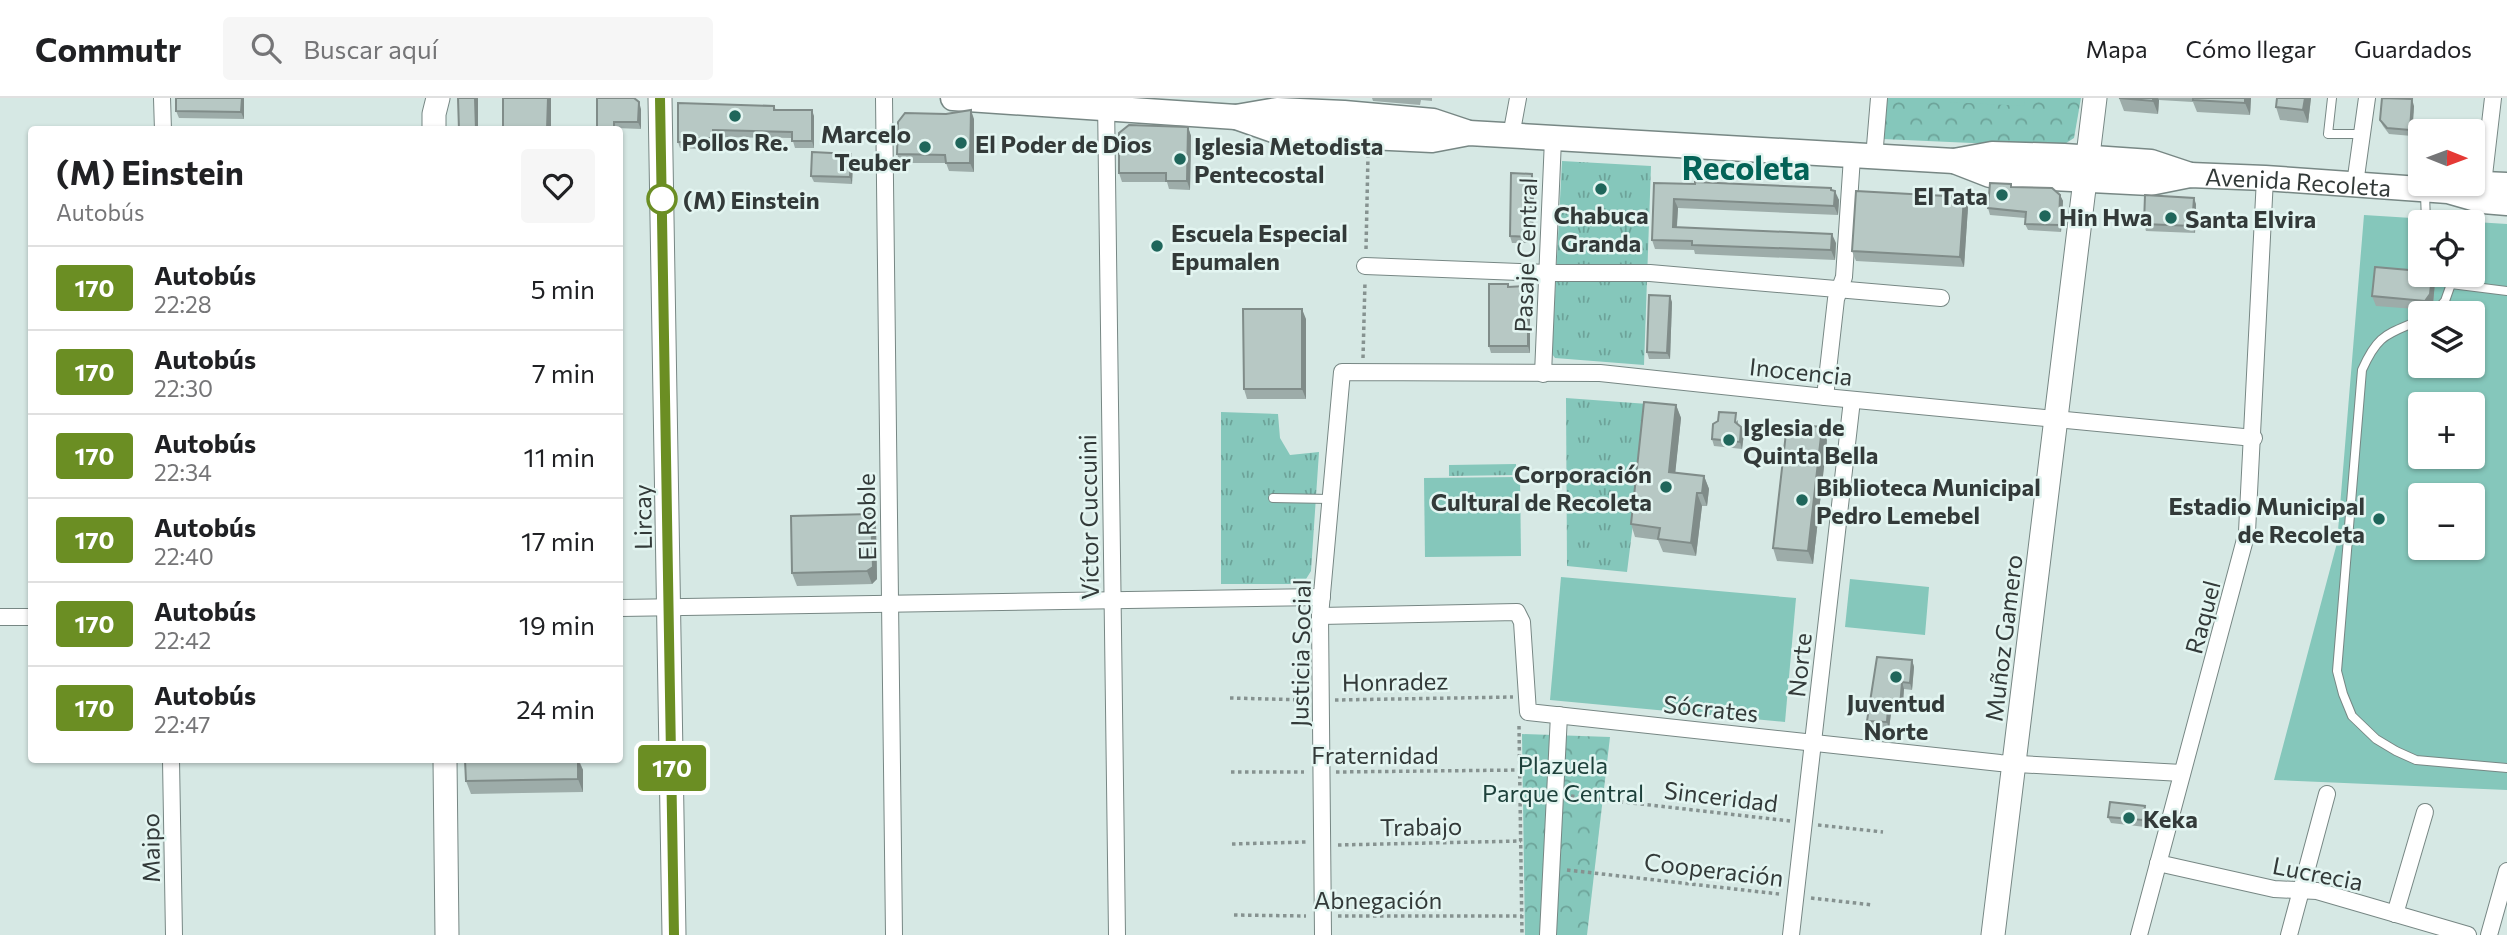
<!DOCTYPE html>
<html lang="es">
<meta charset="utf-8">
<style>
body{margin:0;font-family:Commissioner,sans-serif;background:#f6f6f6;color:#202124;height:100vh;display:flex;flex-direction:column;font-size:26px;white-space:nowrap}
*{box-sizing:border-box;margin:0}
p{font-size:23px;color:#757577}
.icon{flex:none;width:38px;height:38px;fill:none;stroke:currentColor;stroke-width:2;stroke-linecap:round;stroke-linejoin:round}
.map{position:relative;flex:1;overflow:hidden}
.side{position:absolute;left:28px;top:28px;width:595px;height:637px;display:flex;flex-direction:column;background:#fff;border-radius:7px;box-shadow:0 2px 5px #0004}
.side>*{flex:none}
.badge{padding:0 14px;border-radius:5px;font-size:24px;line-height:46px}
.needle{width:46px;rotate:91deg}
.fabs{position:absolute;left:2408px;top:21px;display:grid;gap:14px}
.fabs a{display:grid;place-items:center;width:77px;height:77px;border-radius:7px;background:#fff;box-shadow:0 2px 5px #0004;font-size:35px}
.map>.badge{position:absolute;translate:-50% -50%;box-shadow:0 0 0 4px #fff}
.round{display:grid;place-items:center;flex:none;width:74px;height:74px;border-radius:7px;background:#f6f6f6}
.head{display:flex;align-items:center;justify-content:space-between;height:119px;padding:0 28px}
h1{font-size:33px;font-weight:700;line-height:52px}
ul{padding:0;list-style:none}
li{display:flex;align-items:center;gap:21px;height:84px;padding:0 28px;border-top:2px solid #e0e0e0}
li div{flex:1}
li b{display:block;font-size:26px}
li em{font-style:normal}
li .badge{min-width:77px;font-weight:700;text-align:center}
header{display:flex;align-items:center;gap:42px;box-sizing:border-box;height:98px;padding:0 35px;background:#fff;border-bottom:2px solid #e0e0e0}
header strong{font-size:33px}
nav{display:flex;gap:38px;margin-inline-start:auto;font-size:24px}
.search{width:490px;height:63px;background:#f6f6f6;display:flex;align-items:center;gap:18px;box-sizing:border-box;padding:0 24px;border-radius:7px;color:#757577;font-size:26px}
.map>svg:first-child{display:block}
</style>
<header>
<strong>Commutr</strong>
<div class="search"><svg class="icon" aria-label="search" viewBox="0 0 24 24"><circle cx="10" cy="10" r="6"/><path d="M15 15l6 6"/></svg>Buscar aquí</div>
<nav><a>Mapa</a><a>Cómo llegar</a><a>Guardados</a></nav>
</header>
<div class="map">
<svg width="2507" height="837" viewBox="0 0 2507 837">
<defs>
<pattern id="grass-tufts" width="24" height="20" patternUnits="userSpaceOnUse" patternTransform="scale(1.75)"><rect width="24" height="20" fill="#85c7bb"/><path d="M3 7l-1-3M5 7V3M7 7l1-3M15 17l-1-3M17 17v-4M19 17l1-3" fill="none" stroke="#6da399"/></pattern>
<pattern id="forest-crowns" width="20" height="18" patternUnits="userSpaceOnUse" patternTransform="scale(1.75)"><rect width="20" height="18" fill="#85c7bb"/><path d="M2 6a3 3 0 1 1 6 0M12 15a3 3 0 1 1 6 0" fill="none" stroke="#6da399"/></pattern>
</defs>
<rect width="100%" height="100%" fill="#d6e8e4"/>
<g fill="url(#grass-tufts)">
<path d="M1562,63l89,5 -7,199 -89,-7 -3,-4z"/>
<path d="M1566,300l82,6 -21,168 -60,-6z"/>
<path d="M1221,314l57,2 2,24 10,17 29,-3 -8,119 -8,13h-82z"/>
<path d="M1516,366v11l-67,1v-11z"/>
</g>
<g fill="url(#forest-crowns)">
<path d="M1886,0h195l-7,40 -14,9 -178,-8z"/>
<path d="M1522,636l88,3 -23,198h-62z"/>
</g>
<g fill="#85c7bb" fill-rule="evenodd">
<path d="M1950,0h75l-1,8 -74,-4z"/>
<path d="M2364,117l143,9v566l-233,-10 63,-237zM2420,124h53v53h-53zM2420,215h53v53h-53zM2420,306h53v53h-53zM2420,397h53v53h-53z"/>
<path d="M1520,379l1,79 -96,1 -1,-79z"/>
<path d="M1561,479l235,21 -11,124 -235,-22z"/>
<path d="M1850,481l79,8 -4,48 -80,-8z"/>
</g>
<g fill="none" stroke-linecap="round" stroke-linejoin="round">
<g stroke="#778784" stroke-width="10">
<g id="lane">
<path d="M2332,0l-4,36h34"/>
<path d="M2425,96l1,28"/>
<path d="M2441,177l10,9 56,7"/>
<path d="M2434,215l11,-12 6,-17"/>
<path d="M2420,222c-34,15 -42,14 -58,50l-25,301 6,23 9,22 24,23 20,12 20,9 91,8"/>
<path d="M1273,400l57,1"/>
</g>
</g>
<g stroke="#778784" stroke-width="18">
<g id="street">
<path d="M162,0l1,32"/>
<path d="M884,0l10,837"/>
<path d="M1106,3l11,834"/>
<path d="M1511,38l7,-38"/>
<path d="M1874,60l5,-60"/>
<path d="M2355,86l12,-86"/>
<path d="M2483,86l10,-86"/>
<path d="M1365,168l182,7h103l291,25"/>
<path d="M1543,276l10,-235"/>
<path d="M1825,299l11,-98 8,-22 8,-120"/>
<path d="M620,510l702,-11"/>
<path d="M1320,518l197,-4 5,10 6,90 472,51 182,10"/>
<path d="M0,519h32"/>
<path d="M171,662l3,175"/>
<path d="M2158,765l116,26 43,2 151,44"/>
<path d="M2395,816l30,-102"/>
<path d="M1323,837l-3,-319 22,-244 258,1 225,24 429,41"/>
<path d="M1548,837l11,-220"/>
<path d="M1791,837l61,-535"/>
<path d="M2139,837l108,-403 18,-354"/>
<path d="M2289,837l38,-141"/>
<path d="M2489,837l18,-64"/>
</g>
</g>
<g stroke="#778784" stroke-width="25">
<g id="secondary">
<path d="M660,0l14,837"/>
<path d="M434,32v-16l4,-16"/>
<path d="M445,662l2,175"/>
<path d="M1993,837l102,-837"/>
</g>
</g>
<g stroke="#778784" stroke-width="27">
<g id="primary">
<path d="M953,0l283,19 41,-7 67,3 89,8 33,11"/>
<path d="M1236,19l40,14 30,3 126,6 37,-7 485,28 38,-7 72,2 87,6 39,13"/>
<path id="s1" d="M1954,63l36,14 160,8 40,-8 75,3 183,13 35,10 24,2"/>
<path d="M2456,91l27,-5 24,1"/>
</g>
</g>
<g stroke="#869290" stroke-width="3.5" stroke-dasharray="3.5 3.5" stroke-linecap="butt">
<path d="M1366,151l2,-94"/>
<path d="M1363,260l2,-77"/>
<path d="M1230,600l77,2"/>
<path d="M1335,602l178,-3"/>
<path d="M1519,628l3,209"/>
<path d="M1231,674h73"/>
<path d="M1336,674l184,-2"/>
<path d="M1571,698l219,25"/>
<path d="M1818,727l65,7"/>
<path d="M1232,746l74,-2"/>
<path d="M1338,747l183,-4"/>
<path d="M1567,772l212,24"/>
<path d="M1811,800l62,7"/>
<path d="M1234,817l72,1"/>
<path d="M1338,818h184"/>
</g>
<use href="#lane" stroke="#fff" stroke-width="8"/>
<use href="#street" stroke="#fff" stroke-width="16"/>
<use href="#secondary" stroke="#fff" stroke-width="23"/>
<use href="#primary" stroke="#fff" stroke-width="24"/>
</g>
<g fill="#9daca9">
<path d="M244,0v21l-65,-1 -3,-7z"/>
<path d="M1372,0h60v3l-11,-1 -1,5 -47,-4z"/>
<path d="M2119,0h132l-1,17 -53,-3 -4,-10 -34,-2 -1,14 -34,-3z"/>
<path d="M2311,0l-3,25 -28,-3 -4,-13z"/>
<path d="M774,8l2,4 38,6v32h-19l-3,-10 -76,-1 -1,7h-16v5l-19,-1 -2,-6z"/>
<path d="M2414,8l-2,30 -23,-2 -6,-8 -3,-6z"/>
<path d="M641,11v20l-25,-1v2h-19z"/>
<path d="M974,21v53l-25,-1 -3,-8h-46l-3,-9z"/>
<path d="M1188,29l3,9 -1,54 -21,-1 -2,-7h-45l-3,-9z"/>
<path d="M851,56l2,7 -1,23 -38,-2 -3,-6z"/>
<path d="M1534,82l-1,63h-21l-2,-7z"/>
<path d="M1654,85l178,7 7,10 -1,15 -160,-7 -1,19 159,16 -1,17 -140,-6 -1,-4 -39,-1 -3,-9z"/>
<path d="M2012,89l48,8 3,6 -2,31 -33,-2 -3,-6v-6l-35,-3 -2,-7z"/>
<path d="M2196,106l-1,29 -49,-2 -2,-7z"/>
<path d="M1968,109l-4,60 -108,-6 -4,-10z"/>
<path d="M2420,177h13l2,7 -2,22 -5,6 -52,-4 -4,-10z"/>
<path d="M1528,188l2,7v60h-39l-2,-7 20,-59z"/>
<path d="M1672,204l-2,57h-21l-2,-7z"/>
<path d="M1306,221v80h-59l-3,-10z"/>
<path d="M1676,307l5,13 -6,55 29,3 5,13 -2,17h-5l-6,50 -33,-4 -5,-12 -23,-3 -4,-13z"/>
<path d="M1738,322v4l3,3 3,6 -2,16 -28,-3 -2,-7z"/>
<path d="M1827,342l-14,124 -36,-3 -4,-13z"/>
<path d="M876,429l1,52 -5,5 -75,2 -5,-13z"/>
<path d="M1912,562l2,7 -2,23 -8,-1 -2,25 -11,-1 -2,16 -19,-2 -3,-6z"/>
<path d="M465,662h114l4,10v22l-112,2 -5,-13z"/>
<path d="M2147,715l-2,14 -34,-4 -3,-6z"/>
</g>
<g fill="#808c89">
<path d="M242,0h2v21l-3,-7z"/>
<path d="M475,0h3v32h-2z"/>
<path d="M548,0h3v32h-4z"/>
<path d="M2153,0h5l1,2 -1,14 -5,-13z"/>
<path d="M2245,0h6l-1,17 -5,-12z"/>
<path d="M2305,0h6l-3,25 -5,-13z"/>
<path d="M2412,1l2,7 -2,30 -2,-6z"/>
<path d="M639,4l2,7v20l-3,-7z"/>
<path d="M812,12l2,6v32l-2,-7z"/>
<path d="M971,12l3,9v53l-4,-9z"/>
<path d="M1188,29l3,9 -1,54 -3,-9z"/>
<path d="M713,32l3,7 -1,7 -2,-6z"/>
<path d="M851,56l2,7 -1,23 -2,-7z"/>
<path d="M1532,76l2,6 -1,63 -3,-6z"/>
<path d="M1835,93l4,9 -1,15 -4,-9z"/>
<path d="M2060,97l3,6 -2,31 -2,-7z"/>
<path d="M1964,99l4,10 -4,60 -4,-10z"/>
<path d="M2194,100l2,6 -1,29 -3,-7z"/>
<path d="M1674,101l4,9 -2,28 -3,-9z"/>
<path d="M1832,136l4,9 -1,17 -4,-10z"/>
<path d="M2432,177h1l2,7 -2,22 -5,6 -3,-9z"/>
<path d="M1528,188l2,7v60l-2,-7z"/>
<path d="M1670,198l2,6 -2,57 -3,-6z"/>
<path d="M1302,211l4,10v80l-4,-10z"/>
<path d="M1676,307l5,13 -7,67 -5,-13z"/>
<path d="M1741,329l3,6 -2,16 -2,-7z"/>
<path d="M1822,329l5,13 -14,124 -5,-13z"/>
<path d="M1704,378l5,13 -2,17 -5,-13z"/>
<path d="M1697,395l5,13 -6,50 -5,-13z"/>
<path d="M871,416l5,13 1,52 -5,5 -5,-13z"/>
<path d="M1912,562l2,7 -2,23 -2,-7z"/>
<path d="M1902,584l2,7 -2,25 -2,-7z"/>
<path d="M1888,609l3,6 -2,16 -2,-7z"/>
<path d="M578,662l5,10v22l-5,-13z"/>
<path d="M2145,708l2,7 -2,14 -2,-7z"/>
</g>
<g fill="#b7c8c4" stroke="#808c89" stroke-width="2">
<path d="M176,0h66l-1,14 -65,-1z"/>
<path d="M458,0h17l1,32h-17z"/>
<path d="M503,0h45l-1,32h-44z"/>
<path d="M597,0h37l5,4 -1,20h-24v8h-17z"/>
<path d="M2119,0h34v3z"/>
<path d="M2193,0h52v5l-52,-3z"/>
<path d="M2277,0h28l-2,12 -27,-3z"/>
<path d="M2382,0l30,1 -2,31 -23,-2 -7,-8z"/>
<path d="M678,5l96,3v4h38v31h-20v-9l-79,-2v8h-16l-1,4h-18z"/>
<path d="M971,12l-1,53h-24l-1,-8 -48,-1 1,-32 7,-9 41,1z"/>
<path d="M1129,27l59,2 -1,54h-21v-8h-47v-40z"/>
<path d="M812,54l39,2 -1,23 -39,-1z"/>
<path d="M1511,75l21,1 -2,63 -20,-1z"/>
<path d="M1695,84l136,6v2l4,1 -1,15 -160,-7 -1,28 159,7 -1,16 -139,-5v-4l-40,-1 2,-57 41,1z"/>
<path d="M1990,85l21,1v3l41,1 8,7 -1,30 -34,-1 1,-12 -38,-4z"/>
<path d="M1856,93l108,6 -4,60 -108,-6z"/>
<path d="M2145,97l49,3 -2,28 -48,-2z"/>
<path d="M2375,169l45,4v4h12l-2,19 -5,7 -53,-5z"/>
<path d="M1489,186h19v3l20,-1v60h-39z"/>
<path d="M1649,197l21,1 -3,57 -20,-1z"/>
<path d="M1243,211h59v80h-58z"/>
<path d="M1644,304l32,3 -7,67 35,4 -2,17h-5l-6,50 -33,-4 2,-11 -29,-4z"/>
<path d="M1719,314l17,1 -1,9 6,5 -1,15 -28,-3 1,-15 5,-3z"/>
<path d="M1787,326l35,3 -14,124 -35,-3z"/>
<path d="M871,416l2,53 -6,4 -75,2 -1,-57z"/>
<path d="M1877,559l35,3 -2,23 -8,-1 -2,25h-12l-1,15 -20,-1z"/>
<path d="M465,662h113v19l-112,2z"/>
<path d="M2110,704l35,4 -2,14 -35,-3z"/>
</g>
<g fill="none" stroke-linecap="round" stroke-linejoin="round">
<g stroke="#fff" stroke-width="16">
<path id="line" d="M660,0l14,837"/>
</g>
<use href="#line" stroke="#6b8e23" stroke-width="10"/>
</g>
<g fill="#1f665b" stroke="#e3f5f1" stroke-width="2.5">
<circle cx="735" cy="18" r="7"/>
<circle cx="961" cy="45" r="7"/>
<circle cx="925" cy="49" r="7"/>
<circle cx="1180" cy="61" r="7"/>
<circle cx="1601" cy="91" r="7"/>
<circle cx="2002" cy="97" r="7"/>
<circle cx="2045" cy="118" r="7"/>
<circle cx="2171" cy="120" r="7"/>
<circle cx="1157" cy="148" r="7"/>
<circle cx="1729" cy="342" r="7"/>
<circle cx="1666" cy="389" r="7"/>
<circle cx="1802" cy="402" r="7"/>
<circle cx="2379" cy="421" r="7"/>
<circle cx="1896" cy="579" r="7"/>
<circle cx="2129" cy="720" r="7"/>
</g>
<circle fill="#fff" stroke="#6b8e23" stroke-width="3.5" cx="662" cy="101" r="14"/>
<g text-anchor="middle" dominant-baseline="central" stroke-width="5" stroke-linejoin="round" paint-order="stroke">
<g font-size="24" font-weight="bold" fill="#333a39" stroke="#e3f5f1" text-anchor="start">
<text x="911" y="35" text-anchor="end">Marcelo<tspan x="911" dy="28">Teuber</tspan></text>
<text x="735" y="43" text-anchor="middle">Pollos Re.</text>
<text x="975" y="45">El Poder de Dios</text>
<text x="1194" y="47">Iglesia Metodista<tspan x="1194" dy="28">Pentecostal</tspan></text>
<text x="1988" y="97" text-anchor="end">El Tata</text>
<text x="1601" y="116" text-anchor="middle">Chabuca<tspan x="1601" dy="28">Granda</tspan></text>
<text x="2059" y="118">Hin Hwa</text>
<text x="2185" y="120">Santa Elvira</text>
<text x="1171" y="134">Escuela Especial<tspan x="1171" dy="28">Epumalen</tspan></text>
<text x="1743" y="328">Iglesia de<tspan x="1743" dy="28">Quinta Bella</tspan></text>
<text x="1652" y="375" text-anchor="end">Corporación<tspan x="1652" dy="28">Cultural de Recoleta</tspan></text>
<text x="1816" y="388">Biblioteca Municipal<tspan x="1816" dy="28">Pedro Lemebel</tspan></text>
<text x="2365" y="407" text-anchor="end">Estadio Municipal<tspan x="2365" dy="28">de Recoleta</tspan></text>
<text x="1896" y="604" text-anchor="middle">Juventud<tspan x="1896" dy="28">Norte</tspan></text>
<text x="2143" y="720">Keka</text>
</g>
<g font-size="24" fill="#333a39" stroke="#e3f5f1">
<text stroke="none"><textPath href="#s1" startOffset="348">Avenida Recoleta</textPath></text>
<text transform="translate(1525 157) rotate(-88)">Pasaje Central</text>
<text transform="translate(1801 273) rotate(6)">Inocencia</text>
<text transform="translate(642 419) rotate(-91)">Lircay</text>
<text transform="translate(866 419) rotate(-91)">El Roble</text>
<text transform="translate(1088 419) rotate(-91)">Víctor Cuccuini</text>
<text transform="translate(2202 519) rotate(-75)">Raquel</text>
<text transform="translate(2003 540) rotate(-83)">Muñoz Gamero</text>
<text transform="translate(1300 555) rotate(-89)">Justicia Social</text>
<text transform="translate(1799 567) rotate(-84)">Norte</text>
<text transform="translate(1395 583) rotate(-1)">Honradez</text>
<text transform="translate(1711 610) rotate(6)">Sócrates</text>
<text x="1375" y="656">Fraternidad</text>
<text transform="translate(1721 698) rotate(7)">Sinceridad</text>
<text transform="translate(1421 728) rotate(-1)">Trabajo</text>
<text transform="translate(150 750) rotate(-91)">Maipo</text>
<text transform="translate(1714 771) rotate(7)">Cooperación</text>
<text transform="translate(2318 775) rotate(11)">Lucrecia</text>
<text x="1378" y="801">Abnegación</text>
</g>
<g font-size="24" font-weight="bold" fill="#333a39" stroke="#e3f5f1" text-anchor="start">
<text x="683" y="101">(M) Einstein</text>
</g>
<g font-size="24" fill="#1d413b" stroke="#e3f5f1">
<text x="1563" y="666">Plazuela<tspan x="1563" dy="28">Parque Central</tspan></text>
</g>
<g font-size="32" font-weight="bold" fill="#036357" stroke="#e3f5f1">
<text x="1746" y="69">Recoleta</text>
</g>
</g>
</svg>
<div class="fabs">
<a><svg class="needle" viewBox="-14 -14 28 28"><path d="M0-13l5 13h-10z" fill="#e53935"/><path d="M0 13l5-13h-10z" fill="#757577"/></svg></a>
<a><svg class="icon" aria-label="locate" viewBox="0 0 24 24"><circle cx="12" cy="12" r="6"/><path d="M12 2v4M12 18v4M2 12h4M18 12h4"/></svg></a>
<a><svg class="icon" aria-label="layers" viewBox="0 0 24 24"><path d="M12 4l9 5-9 5-9-5zM3 14l9 5 9-5"/></svg></a>
<a>+</a>
<a>−</a>
</div>
<b class="badge" style="left:672px;top:670px;background:#6b8e23;color:#fff">170</b>
<section class="side">
<div class="head"><div><h1>(M) Einstein</h1><p>Autobús</p></div><a class="round"><svg class="icon" aria-label="heart" viewBox="0 0 24 24"><path d="M12 20l-8-8c-3-5 5-10 8-4 3-6 11-1 8 4z"/></svg></a></div>
<ul>
<li><span class="badge" style="background:#6b8e23;color:#fff">170</span><div><b>Autobús</b><p>22:28</p></div><em>5 min</em></li>
<li><span class="badge" style="background:#6b8e23;color:#fff">170</span><div><b>Autobús</b><p>22:30</p></div><em>7 min</em></li>
<li><span class="badge" style="background:#6b8e23;color:#fff">170</span><div><b>Autobús</b><p>22:34</p></div><em>11 min</em></li>
<li><span class="badge" style="background:#6b8e23;color:#fff">170</span><div><b>Autobús</b><p>22:40</p></div><em>17 min</em></li>
<li><span class="badge" style="background:#6b8e23;color:#fff">170</span><div><b>Autobús</b><p>22:42</p></div><em>19 min</em></li>
<li><span class="badge" style="background:#6b8e23;color:#fff">170</span><div><b>Autobús</b><p>22:47</p></div><em>24 min</em></li>
</ul>
</section>
</div>
